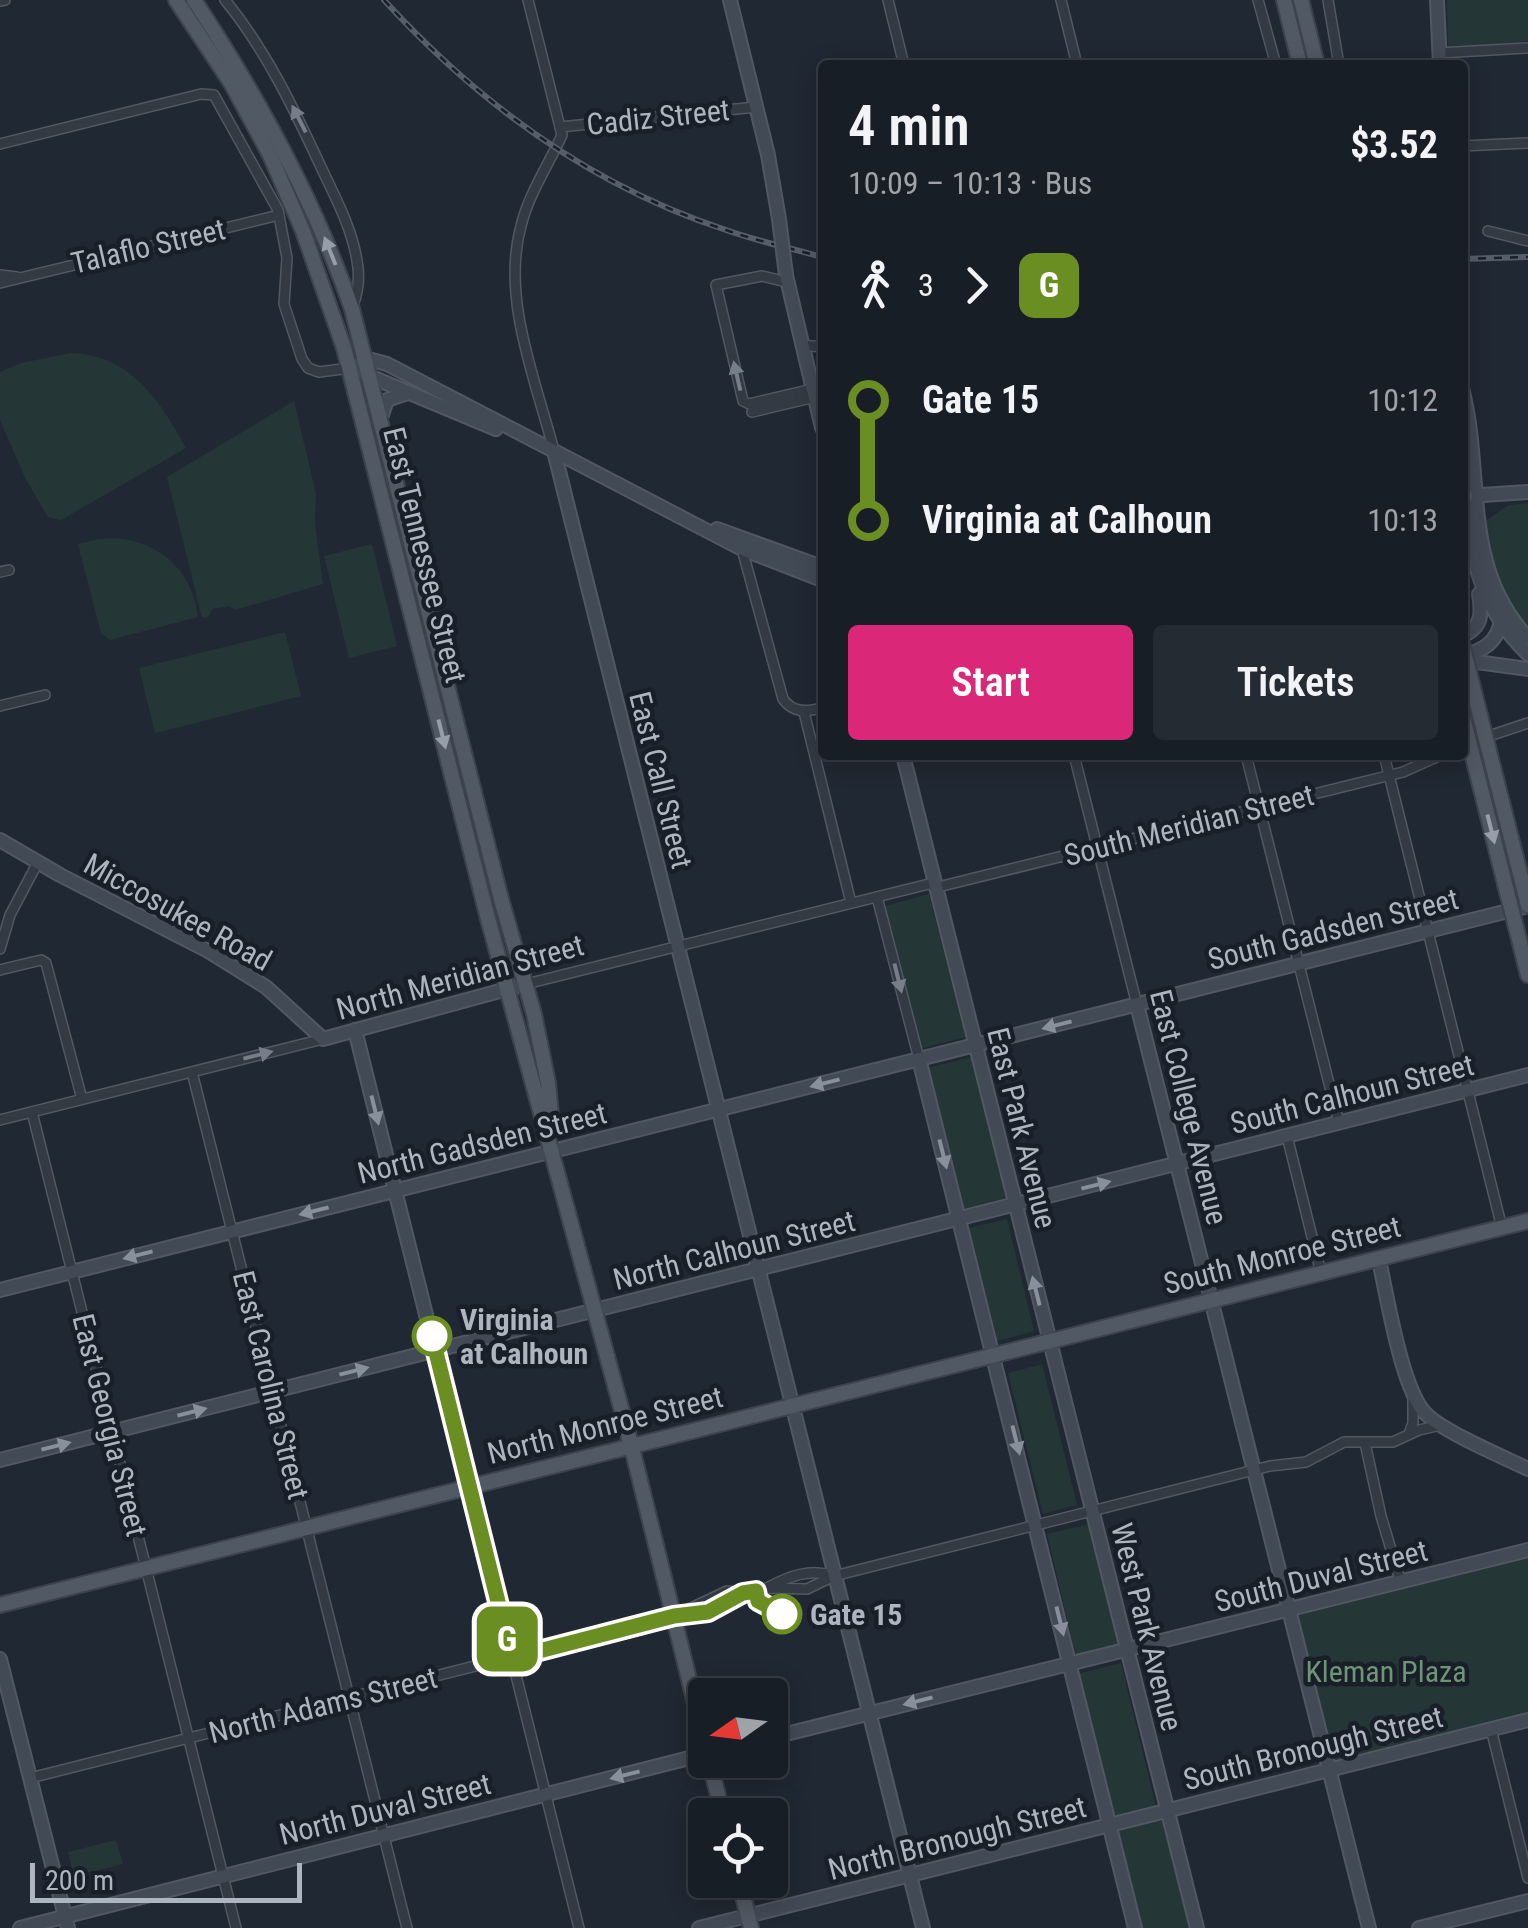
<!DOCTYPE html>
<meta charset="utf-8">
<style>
body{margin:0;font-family:"Roboto Condensed",sans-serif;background:#252b32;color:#f1f3f6;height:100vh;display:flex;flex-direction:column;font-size:38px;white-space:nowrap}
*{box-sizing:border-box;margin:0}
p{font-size:32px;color:#9fa2a7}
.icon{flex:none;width:55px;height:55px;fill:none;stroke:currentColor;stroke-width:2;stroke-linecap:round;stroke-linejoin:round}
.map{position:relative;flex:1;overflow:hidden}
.drawer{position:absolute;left:818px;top:60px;width:650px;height:700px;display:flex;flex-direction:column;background:#181e26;border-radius:10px;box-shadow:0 5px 25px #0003,0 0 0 2px #363c43}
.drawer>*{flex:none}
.badge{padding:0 20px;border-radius:15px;font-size:35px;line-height:65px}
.needle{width:65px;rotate:256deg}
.fabs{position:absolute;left:688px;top:1678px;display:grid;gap:20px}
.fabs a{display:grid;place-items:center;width:100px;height:100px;border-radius:10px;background:#181e26;box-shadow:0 5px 25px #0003,0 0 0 2px #363c43;font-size:50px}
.scale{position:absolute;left:30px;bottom:25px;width:272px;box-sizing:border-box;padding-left:10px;border:5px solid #adb5c1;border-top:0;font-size:28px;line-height:35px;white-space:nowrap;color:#adb5c1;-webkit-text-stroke:8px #191f28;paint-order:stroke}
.map>.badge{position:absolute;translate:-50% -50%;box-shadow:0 0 0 5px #fff}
.legs{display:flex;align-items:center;gap:15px;height:110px;padding:0 30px;font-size:32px}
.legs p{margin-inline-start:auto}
.overview{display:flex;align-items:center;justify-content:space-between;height:170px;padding:0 30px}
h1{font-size:55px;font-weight:600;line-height:75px}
.cta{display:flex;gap:20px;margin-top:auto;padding:20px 30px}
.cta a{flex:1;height:115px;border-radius:10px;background:#db2777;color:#fff;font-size:40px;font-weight:600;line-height:115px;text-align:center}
.cta a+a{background:#252b32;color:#f1f3f6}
ul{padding:0 30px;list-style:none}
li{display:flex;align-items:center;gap:35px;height:120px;font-size:38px}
li i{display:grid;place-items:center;width:15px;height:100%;margin:0 12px;background:currentColor}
li i::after{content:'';width:25px;height:25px;margin:-12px;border:8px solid;border-radius:50%;background:#181e26}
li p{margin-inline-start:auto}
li:first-child i{background:linear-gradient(#0000 50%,currentColor 0)}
li:last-child i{background:linear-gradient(currentColor 50%,#0000 0)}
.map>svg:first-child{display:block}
</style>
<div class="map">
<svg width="1528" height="1928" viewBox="0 0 1528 1928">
<rect width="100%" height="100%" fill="#202833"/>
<g fill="#253636">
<path d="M1447,0h81v41l-80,7z"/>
<path d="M71,353c60,2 88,47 115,95l-125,72 -13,-3 -23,-39 -25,-58v-48l21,-9z"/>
<path d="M294,401l22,93 -1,30 8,60 -88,26 -6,-4 -16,3 -5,8 -6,1 -35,-141z"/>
<path d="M1528,503v124c-29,-29 -38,-66 -43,-106l24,-16z"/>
<path d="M98,539c53,-5 93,25 100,78l-88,23 -9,-7 -23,-89z"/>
<path d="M372,544l25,102 -48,12 -25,-102z"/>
<path d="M285,632l16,64 -146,37 -16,-65z"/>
<path d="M929,894l37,143 -44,11 -37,-142z"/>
<path d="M971,1057l36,141 -45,11 -37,-140z"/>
<path d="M1007,1219l27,112 -37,10 -28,-113z"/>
<path d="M1042,1364l35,141 -34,9 -35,-141z"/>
<path d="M1090,1524l29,121 -43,11 -29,-122z"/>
<path d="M1528,1558v156l-196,48 -37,-142 4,-5z"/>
<path d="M1121,1663l35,144 -43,10 -36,-143z"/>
<path d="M1164,1818l28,110h-53l-25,-98z"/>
<path d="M116,1840l7,24 -49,12 -6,-24z"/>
</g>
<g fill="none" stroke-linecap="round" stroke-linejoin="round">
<g stroke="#515862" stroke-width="12">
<g id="street">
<path d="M225,0c41,50 69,109 96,167 14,30 31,61 36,94 3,15 1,31 -4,45"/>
<path d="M528,0l34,135c-14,31 -33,58 -41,91 -20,72 15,155 33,225"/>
<path d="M888,0l16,65"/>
<path d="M1061,0l16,65"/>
<path d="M1258,0l18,65"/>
<path d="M1328,0l11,65"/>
<path d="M0,1l5,-1"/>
<path d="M1439,53l89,-5"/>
<path d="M560,127l196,-20"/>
<path d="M0,144l201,-50 13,1 64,115 9,48 -3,46 18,55 6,9 11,4 31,-4"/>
<path d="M1462,146l66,-3"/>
<path d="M1488,231l40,10"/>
<path d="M0,275l17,2"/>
<path d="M787,282l-25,-6 -46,9 27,116 6,3 64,-15"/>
<path d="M0,283l279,-68"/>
<path d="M802,345l20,2"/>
<path d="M752,412l63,-15"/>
<path d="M742,549l41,150c10,14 23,13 39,9"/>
<path d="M0,572l9,-2"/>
<path d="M0,706l45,-11"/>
<path d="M804,712l47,191"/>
<path d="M1462,745l66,-22"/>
<path d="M1074,755l63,250"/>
<path d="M1246,755l93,368"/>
<path d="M1384,755l118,473"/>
<path d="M934,888l469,-116 38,-17"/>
<path d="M877,897l42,162"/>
<path d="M0,949l10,-34 28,-53"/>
<path d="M0,970l41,-10 5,3 36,136"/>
<path d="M526,984l407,-101"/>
<path d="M192,1072l215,856"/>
<path d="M32,1112l204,816"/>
<path d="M0,1120l323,-81"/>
<path d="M1287,1136l34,137"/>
<path d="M1409,1434l4,-11v-25"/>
<path d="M1365,1443l16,73 20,67"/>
<path d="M469,1487l110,441"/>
<path d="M767,1588c22,-12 43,-20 67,-12"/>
<path d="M674,1616l53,-25 16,2 24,-5 40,1 27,-13 436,-110 36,-4 38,-20h49l26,-12 22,-5"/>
<path d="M1491,1729l37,149"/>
<path d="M30,1778l644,-162 35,-4 33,-18"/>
</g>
</g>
<g stroke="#515862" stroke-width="16">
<g id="secondary">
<path d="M730,0l38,155 11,64"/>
<path d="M1437,0l3,65"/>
<path d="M786,275l36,153"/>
<path d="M357,365l15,-5 15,4 355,185 80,31"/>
<path d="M362,373l134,56"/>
<path d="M1462,388c23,89 -2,177 66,250"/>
<path d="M381,418l6,-18 21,-7"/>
<path d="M554,451l369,1477"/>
<path d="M1462,471c6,69 12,132 66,183"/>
<path d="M1467,496l61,-4"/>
<path d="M717,529l105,38"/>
<path d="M1462,636c21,-9 20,-23 17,-42"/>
<path d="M1462,656c21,-5 36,-14 39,-36"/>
<path d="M1462,660l66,9"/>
<path d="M903,755l294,1173"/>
<path d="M0,840l60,35 148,76 58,36 57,52 203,-55"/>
<path d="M1137,1005l232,923"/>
<path d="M355,1030l114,457"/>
<path d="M919,1059l216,869"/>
<path d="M1379,1260c8,36 23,131 47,154 18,18 77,43 102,55"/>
<path d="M0,1290l1528,-384"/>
<path d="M0,1460l1528,-385"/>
<path d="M0,1659l68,269"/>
<path d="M770,1738l758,-188"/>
<path d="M20,1928l685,-174"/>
<path d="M699,1928l829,-208"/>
<path d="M1419,1928l109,-27"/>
</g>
</g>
<g stroke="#3d434d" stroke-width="18">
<g id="primary">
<path d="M176,0l55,83 39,72 33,76 41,117 143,567 145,533 73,296"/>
<path d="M194,0c64,97 120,199 158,309l149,590 33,115 14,69 4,43"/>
<path d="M1284,0l16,65"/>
<path d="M1301,0l16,65"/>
<path d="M1462,495l3,1"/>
<path d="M1493,767l35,138"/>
<path d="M1477,773l28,111"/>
<path d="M1520,943l8,32"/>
<path d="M0,1605l1528,-384"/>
<path d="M709,1760l14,55"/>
<path d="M739,1880l12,48"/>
</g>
</g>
<use href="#street" stroke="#333a44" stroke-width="9"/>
<use href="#secondary" stroke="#424a56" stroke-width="12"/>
<use href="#primary" stroke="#515964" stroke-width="14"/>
<g stroke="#565e6a" stroke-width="6">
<g id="rail">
<path d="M384,0c94,103 208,186 342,230 31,11 64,18 96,27"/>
<path d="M1462,259l66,-2"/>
</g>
</g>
<use href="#rail" stroke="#191f28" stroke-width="2.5" stroke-dasharray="8" stroke-linecap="butt"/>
<g stroke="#515862" stroke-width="16" stroke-linecap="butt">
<path id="secondary-bridge" d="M779,219l7,56"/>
</g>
<g stroke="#3d434d" stroke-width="18" stroke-linecap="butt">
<g id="primary-bridge">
<path d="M1462,644l31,123"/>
<path d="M1462,714l15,59"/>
<path d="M1505,884l15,59"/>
</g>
</g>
<use href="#secondary-bridge" stroke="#424a56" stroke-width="12"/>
<use href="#primary-bridge" stroke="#515964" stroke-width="14"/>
</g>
<defs><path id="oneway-solid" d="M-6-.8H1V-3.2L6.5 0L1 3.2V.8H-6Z" transform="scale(2.5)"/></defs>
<g fill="#767e89">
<use href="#oneway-solid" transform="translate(299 119) rotate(-117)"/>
<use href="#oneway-solid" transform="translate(737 376) rotate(-103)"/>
<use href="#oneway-solid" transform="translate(898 978) rotate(76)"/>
<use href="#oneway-solid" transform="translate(258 1055) rotate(-14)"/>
</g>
<g fill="#969eaa">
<use href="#oneway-solid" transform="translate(330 251) rotate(-112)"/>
<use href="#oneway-solid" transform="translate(442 734) rotate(76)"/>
<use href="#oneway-solid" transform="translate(1491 829) rotate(76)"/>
</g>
<g fill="#88909c">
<use href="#oneway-solid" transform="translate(1057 1025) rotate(166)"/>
<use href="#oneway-solid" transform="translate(825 1083) rotate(166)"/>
<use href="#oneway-solid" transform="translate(375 1110) rotate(76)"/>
<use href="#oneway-solid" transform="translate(943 1154) rotate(76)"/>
<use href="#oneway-solid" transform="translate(1096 1185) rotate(-14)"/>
<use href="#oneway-solid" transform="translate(314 1211) rotate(166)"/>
<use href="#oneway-solid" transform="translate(138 1255) rotate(166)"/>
<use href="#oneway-solid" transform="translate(1036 1291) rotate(-104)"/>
<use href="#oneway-solid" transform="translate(354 1371) rotate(-14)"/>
<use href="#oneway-solid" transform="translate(192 1412) rotate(-14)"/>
<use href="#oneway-solid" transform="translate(1016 1440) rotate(76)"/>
<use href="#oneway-solid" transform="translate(56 1446) rotate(-14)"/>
<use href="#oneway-solid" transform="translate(1060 1621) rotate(76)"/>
<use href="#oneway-solid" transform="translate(918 1701) rotate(166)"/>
<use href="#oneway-solid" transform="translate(625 1775) rotate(166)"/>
</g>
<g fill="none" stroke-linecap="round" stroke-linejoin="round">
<g stroke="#fff" stroke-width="22">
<path id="line-1" d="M432,1336l80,322 162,-42 34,-4 35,-19 13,-2 2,10 24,13"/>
</g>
<use href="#line-1" stroke="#6b8e23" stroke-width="15"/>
</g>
<g fill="#fff" stroke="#6b8e23" stroke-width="5">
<circle cx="432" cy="1336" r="18"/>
<circle cx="782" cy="1614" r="18"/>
</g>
<g text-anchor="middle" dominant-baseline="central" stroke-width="9" stroke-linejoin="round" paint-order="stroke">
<g font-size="30" fill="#adb5c1" stroke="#191f28">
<text transform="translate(658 117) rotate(-6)">Cadiz Street</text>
<text transform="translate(148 246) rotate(-13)">Talaflo Street</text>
<text transform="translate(425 555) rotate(76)">East Tennessee Street</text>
<text transform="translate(661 780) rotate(76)">East Call Street</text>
<text transform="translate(1189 825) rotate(-14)">South Meridian Street</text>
<text transform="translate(178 912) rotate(29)">Miccosukee Road</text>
<text transform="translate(1333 929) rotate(-14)">South Gadsden Street</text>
<text transform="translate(460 977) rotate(-15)">North Meridian Street</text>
<text transform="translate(1352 1094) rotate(-14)">South Calhoun Street</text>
<text transform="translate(1189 1107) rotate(76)">East College Avenue</text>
<text transform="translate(1022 1128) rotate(76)">East Park Avenue</text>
<text transform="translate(482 1143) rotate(-14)">North Gadsden Street</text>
<text transform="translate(734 1250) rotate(-14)">North Calhoun Street</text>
<text transform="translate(1282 1255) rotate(-14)">South Monroe Street</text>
<text transform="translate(271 1385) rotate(76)">East Carolina Street</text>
<text transform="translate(110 1425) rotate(76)">East Georgia Street</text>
<text transform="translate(605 1425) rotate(-14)">North Monroe Street</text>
<text transform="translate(1321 1576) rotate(-14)">South Duval Street</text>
<text transform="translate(1147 1627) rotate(76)">West Park Avenue</text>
<text transform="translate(323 1705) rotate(-14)">North Adams Street</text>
<text transform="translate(1313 1748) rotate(-14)">South Bronough Street</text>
<text transform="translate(385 1809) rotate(-14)">North Duval Street</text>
<text transform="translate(957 1838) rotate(-14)">North Bronough Street</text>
</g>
<g font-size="30" font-weight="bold" fill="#adb5c1" stroke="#191f28" text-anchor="start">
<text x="460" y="1319">Virginia<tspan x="460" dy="34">at Calhoun</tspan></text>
<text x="810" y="1614">Gate 15</text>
</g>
<g font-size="30" fill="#709477" stroke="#191f28">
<text x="1386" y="1671">Kleman Plaza</text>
</g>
</g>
</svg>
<div class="fabs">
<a><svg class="needle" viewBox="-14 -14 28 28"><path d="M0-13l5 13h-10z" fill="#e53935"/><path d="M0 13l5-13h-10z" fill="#9fa2a7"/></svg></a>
<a><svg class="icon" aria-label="locate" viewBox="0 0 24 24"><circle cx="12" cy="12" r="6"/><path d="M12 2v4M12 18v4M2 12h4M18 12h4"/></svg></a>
</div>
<div class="scale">200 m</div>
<b class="badge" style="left:507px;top:1639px;background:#6b8e23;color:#fff">G</b>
<section class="drawer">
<div class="overview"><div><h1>4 min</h1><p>10:09 – 10:13 · Bus</p></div><b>$3.52</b></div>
<div class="legs"><svg class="icon" aria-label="walk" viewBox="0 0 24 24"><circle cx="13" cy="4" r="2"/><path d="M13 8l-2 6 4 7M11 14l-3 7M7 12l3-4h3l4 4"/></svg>3<svg class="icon" aria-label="forward" viewBox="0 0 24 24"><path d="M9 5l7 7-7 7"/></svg><b class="badge" style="background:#6b8e23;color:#fff">G</b></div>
<ul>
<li><i style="color:#6b8e23"></i><b>Gate 15</b><p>10:12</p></li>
<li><i style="color:#6b8e23"></i><b>Virginia at Calhoun</b><p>10:13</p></li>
</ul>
<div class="cta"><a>Start</a><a>Tickets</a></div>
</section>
</div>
